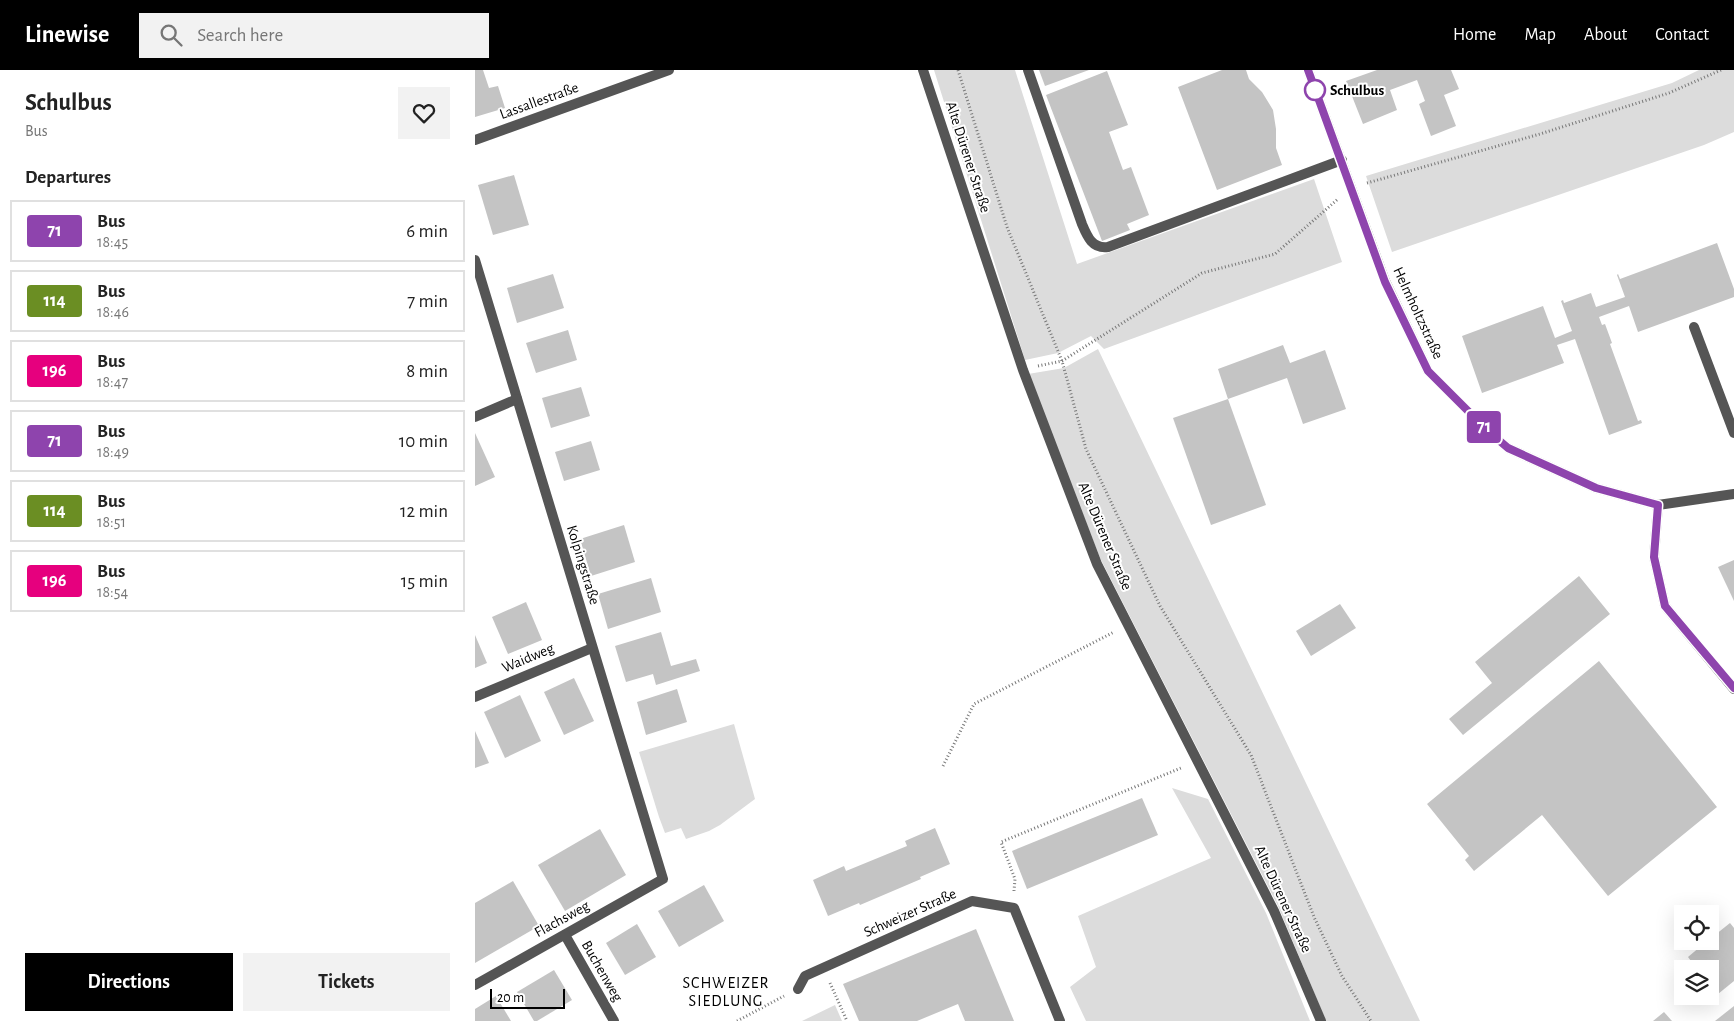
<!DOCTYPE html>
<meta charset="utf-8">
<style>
body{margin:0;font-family:"Alegreya Sans",sans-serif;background:#f2f2f2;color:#222;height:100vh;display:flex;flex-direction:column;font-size:19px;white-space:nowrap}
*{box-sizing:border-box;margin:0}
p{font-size:16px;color:#767676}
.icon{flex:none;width:28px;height:28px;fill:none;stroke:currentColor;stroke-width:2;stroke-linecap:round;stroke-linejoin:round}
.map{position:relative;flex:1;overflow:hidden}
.side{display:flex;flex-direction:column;background:#fff;width:475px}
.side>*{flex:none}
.badge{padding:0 10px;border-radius:4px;font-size:18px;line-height:32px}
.tools{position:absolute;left:1199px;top:835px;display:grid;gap:10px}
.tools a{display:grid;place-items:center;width:45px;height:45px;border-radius:0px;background:#fff;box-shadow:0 5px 20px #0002;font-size:25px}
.scale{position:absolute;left:15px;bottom:12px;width:75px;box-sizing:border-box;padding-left:5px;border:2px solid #000;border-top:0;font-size:14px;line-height:18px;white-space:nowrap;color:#000;-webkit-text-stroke:4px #fff;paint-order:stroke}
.map>.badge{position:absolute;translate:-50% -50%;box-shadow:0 0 0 2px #fff}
h2{padding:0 25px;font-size:19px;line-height:45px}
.round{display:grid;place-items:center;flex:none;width:52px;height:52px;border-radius:0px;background:#f2f2f2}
.headline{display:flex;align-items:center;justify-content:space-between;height:85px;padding:0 25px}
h1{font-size:24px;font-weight:600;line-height:38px}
.action{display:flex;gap:10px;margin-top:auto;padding:10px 25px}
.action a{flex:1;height:58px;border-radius:0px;background:#000;color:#fff;font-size:20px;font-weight:600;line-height:58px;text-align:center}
.action a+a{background:#f2f2f2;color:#222}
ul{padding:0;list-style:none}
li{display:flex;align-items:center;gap:15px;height:62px;margin:0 10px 8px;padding:0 15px;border:2px solid #e0e0e0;border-radius:0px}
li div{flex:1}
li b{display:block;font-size:19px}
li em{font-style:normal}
li .badge{min-width:55px;font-weight:700;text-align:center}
header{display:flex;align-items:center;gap:30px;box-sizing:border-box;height:70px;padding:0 25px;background:#000;color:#fff}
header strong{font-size:24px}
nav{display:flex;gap:28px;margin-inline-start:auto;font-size:18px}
.search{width:350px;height:45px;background:#f2f2f2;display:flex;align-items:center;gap:12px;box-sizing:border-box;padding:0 18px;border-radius:0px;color:#767676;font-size:19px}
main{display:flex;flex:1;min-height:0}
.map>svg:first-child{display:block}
</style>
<header>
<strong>Linewise</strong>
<div class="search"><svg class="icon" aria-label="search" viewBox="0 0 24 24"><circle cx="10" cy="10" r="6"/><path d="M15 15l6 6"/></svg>Search here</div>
<nav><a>Home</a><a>Map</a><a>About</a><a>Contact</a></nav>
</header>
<main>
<section class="side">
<div class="headline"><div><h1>Schulbus</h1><p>Bus</p></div><a class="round"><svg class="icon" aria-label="heart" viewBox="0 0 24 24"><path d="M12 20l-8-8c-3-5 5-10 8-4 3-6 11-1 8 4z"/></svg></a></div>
<h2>Departures</h2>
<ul>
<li><span class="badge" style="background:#8e44ad;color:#fff">71</span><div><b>Bus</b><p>18:45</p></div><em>6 min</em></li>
<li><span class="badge" style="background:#6b8e23;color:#fff">114</span><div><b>Bus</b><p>18:46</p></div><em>7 min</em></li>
<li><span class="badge" style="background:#e6007e;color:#fff">196</span><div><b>Bus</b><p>18:47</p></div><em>8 min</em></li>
<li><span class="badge" style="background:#8e44ad;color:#fff">71</span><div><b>Bus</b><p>18:49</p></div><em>10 min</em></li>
<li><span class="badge" style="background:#6b8e23;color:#fff">114</span><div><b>Bus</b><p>18:51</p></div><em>12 min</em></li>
<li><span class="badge" style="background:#e6007e;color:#fff">196</span><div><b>Bus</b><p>18:54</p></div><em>15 min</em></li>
</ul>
<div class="action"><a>Directions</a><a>Tickets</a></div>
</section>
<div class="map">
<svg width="1259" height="951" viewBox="0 0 1259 951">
<rect width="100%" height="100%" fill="#fff"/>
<g fill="#dcdcdc">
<path d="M459,0h81l62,194 237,-85 28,83 -238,87 -13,-13 -33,17 -33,7z"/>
<path d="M1224,0h35v62l-30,13 -312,107 -26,-76 306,-93z"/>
<path d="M623,279l322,672h-94l-48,-115 -178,-348 -72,-184 36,-6z"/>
<path d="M259,654l21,75 -35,26 -11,6 -23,8 -5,-11 -16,5 -6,-16 -20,-65z"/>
<path d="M697,718l36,11 58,114 44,108h-224l-16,-34 26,-20 -18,-51 133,-58z"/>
<path d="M360,935l7,16h-40z"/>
</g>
<g fill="#c4c4c4">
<path d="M0,0h8l6,18 9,-2 7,22 -30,9z"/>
<path d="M564,0h50l-44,16z"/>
<path d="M747,0h24l3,9 13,13 11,18 3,19v19l6,17 -65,25 -39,-103z"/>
<path d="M902,0h74l8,19 -15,6 12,31 -25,10 -12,-32 6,-3 -8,-21 -27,10 7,20 -34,14 -17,-43z"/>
<path d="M632,1l21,54 -19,7 14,38 8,-3 18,48 -22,9 3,6 -28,11 -56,-146z"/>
<path d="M39,105l15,50 -36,10 -15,-50z"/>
<path d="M1242,173l17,46v8l-96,35 -9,-26 -30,11 3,8 3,-1 7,19 -2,1 28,77 3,-1 1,3 -33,12 -34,-96 -18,6 7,18 -82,30 -20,-57 81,-30 12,32 17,-7 -11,-30 2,-1 1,3 27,-10 5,14 29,-10 -8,-22 1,-1 2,5z"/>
<path d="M78,204l11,34 -47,15 -10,-35z"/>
<path d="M93,260l9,30 -41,13 -10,-30z"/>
<path d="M808,275l7,18 35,-13 21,59 -43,15 -16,-46 -59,21 -10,-30z"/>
<path d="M106,317l9,29 -39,12 -9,-30z"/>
<path d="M753,329l38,106 -55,20 -38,-107z"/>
<path d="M0,363l20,44 -20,9z"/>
<path d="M116,371l9,29 -36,11 -9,-29z"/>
<path d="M149,455l11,37 -44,14 -11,-37z"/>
<path d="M1259,490v41l-16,-34z"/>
<path d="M1104,506l31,38 -147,121 -14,-16 43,-36 -17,-21z"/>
<path d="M176,508l10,34 -53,17 -10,-35z"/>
<path d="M51,532l16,38 -34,14 -16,-37z"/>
<path d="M865,534l16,24 -45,28 -15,-25z"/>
<path d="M186,562l10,34 25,-7 4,12 -44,14 -3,-11 -27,8 -11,-36z"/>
<path d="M0,565l12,28 -12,5z"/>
<path d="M1124,591l118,146 -109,89 -66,-81 -68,56 -9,-11 4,-4 -42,-52z"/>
<path d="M99,608l20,43 -30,14 -20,-43z"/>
<path d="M202,619l10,33 -41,13 -9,-33z"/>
<path d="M45,625l21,46 -36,17 -21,-46z"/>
<path d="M0,661l14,32 -14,5z"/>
<path d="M667,728l16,37 -131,54 -15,-38z"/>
<path d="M460,758l15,36 -30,13 1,2 -61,26 -1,-2 -31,13 -15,-36 31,-14 2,5 61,-25 -2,-5z"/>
<path d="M125,759l26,46 -61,36 -27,-46z"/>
<path d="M38,811l26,45 -64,37v-60z"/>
<path d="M229,815l20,36 -45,26 -21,-36z"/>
<path d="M1255,853l4,5v53l-16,13 -8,-10v-15h-13l-9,-12 19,-16h3v-2z"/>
<path d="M162,854l19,33 -31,18 -19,-32z"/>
<path d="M501,859l38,92h-49l-7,-17 -41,17h-58l-16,-37z"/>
<path d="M79,900l18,30 -35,21h-3l-17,-29z"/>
<path d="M21,926l15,25h-36v-12z"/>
<path d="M1259,936v15h-19z"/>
<path d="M1189,942l8,9h-19z"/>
</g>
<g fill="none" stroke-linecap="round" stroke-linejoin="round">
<g stroke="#777" stroke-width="3" stroke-dasharray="1 2.5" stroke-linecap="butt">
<path d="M483,0l49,157 55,134 24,88 74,157 91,149 63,162 28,59 29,45"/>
<path d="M892,113l173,-49 129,-41 52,-23"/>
<path d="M563,296l24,-5 140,-88 73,-19 63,-55"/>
<path d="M468,696l31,-62 140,-72"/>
<path d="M539,821l1,-12 -14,-37 180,-74"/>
<path d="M355,913l17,38"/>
<path d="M262,951l47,-25"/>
</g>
<g stroke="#555" stroke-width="10">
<path d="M553,0l54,154c5,12 10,25 26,23l234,-87"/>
<path d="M1219,257l40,106"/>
</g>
<g stroke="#555" stroke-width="10">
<path d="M448,0l100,300 74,194 177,347 47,110"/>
<path d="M833,0l77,211 43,90 60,60 20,17 88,40 62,17 76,-11"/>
<path d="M0,70l194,-70"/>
<path d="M0,190l188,619 -188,106"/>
<path d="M0,347l42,-18"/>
<path d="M1183,435l-4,52 11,49 69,83"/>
<path d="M0,627l117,-49"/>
<path d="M90,865l49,86"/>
<path d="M323,919l7,-13 167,-75 42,7 46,113"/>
</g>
</g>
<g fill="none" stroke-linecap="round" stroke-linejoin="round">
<g stroke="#fff" stroke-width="11">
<path id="line" d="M833,0l77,212 43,89 60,60 20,17 88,40 62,17 -4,52 11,49 69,82"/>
</g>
<use href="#line" stroke="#8e44ad" stroke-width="8"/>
</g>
<circle fill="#fff" stroke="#8e44ad" stroke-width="2.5" cx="840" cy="20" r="10"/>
<g text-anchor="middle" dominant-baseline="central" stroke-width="4" stroke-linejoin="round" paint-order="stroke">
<g font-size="15" font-weight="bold" fill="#000" stroke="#fff" text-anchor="start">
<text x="855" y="20">Schulbus</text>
</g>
<g font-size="15" fill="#000" stroke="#fff">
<text transform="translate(64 31) rotate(-20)">Lassallestraße</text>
<text transform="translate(493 87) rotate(72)">Alte Dürener Straße</text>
<text transform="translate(943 243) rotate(65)">Helmholtzstraße</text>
<text transform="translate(630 466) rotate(67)">Alte Dürener Straße</text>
<text transform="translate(108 495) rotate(73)">Kolpingstraße</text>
<text transform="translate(53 588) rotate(-23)">Waidweg</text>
<text transform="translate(808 829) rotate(65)">Alte Dürener Straße</text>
<text transform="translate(435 843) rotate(-24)">Schweizer Straße</text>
<text transform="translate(87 849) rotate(-29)">Flachsweg</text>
<text transform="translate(127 901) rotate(60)">Buchenweg</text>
</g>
<g font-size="16" letter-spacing="1" fill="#000" stroke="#fff">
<text x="251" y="913">SCHWEIZER<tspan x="251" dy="18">SIEDLUNG</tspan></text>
</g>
</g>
</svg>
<div class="tools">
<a><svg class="icon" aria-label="locate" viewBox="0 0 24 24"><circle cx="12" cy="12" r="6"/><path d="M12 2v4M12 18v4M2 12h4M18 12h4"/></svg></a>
<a><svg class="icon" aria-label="layers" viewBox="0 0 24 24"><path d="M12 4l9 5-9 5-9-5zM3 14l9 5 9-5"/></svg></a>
</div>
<div class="scale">20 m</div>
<b class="badge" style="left:1009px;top:357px;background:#8e44ad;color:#fff">71</b>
</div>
</main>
